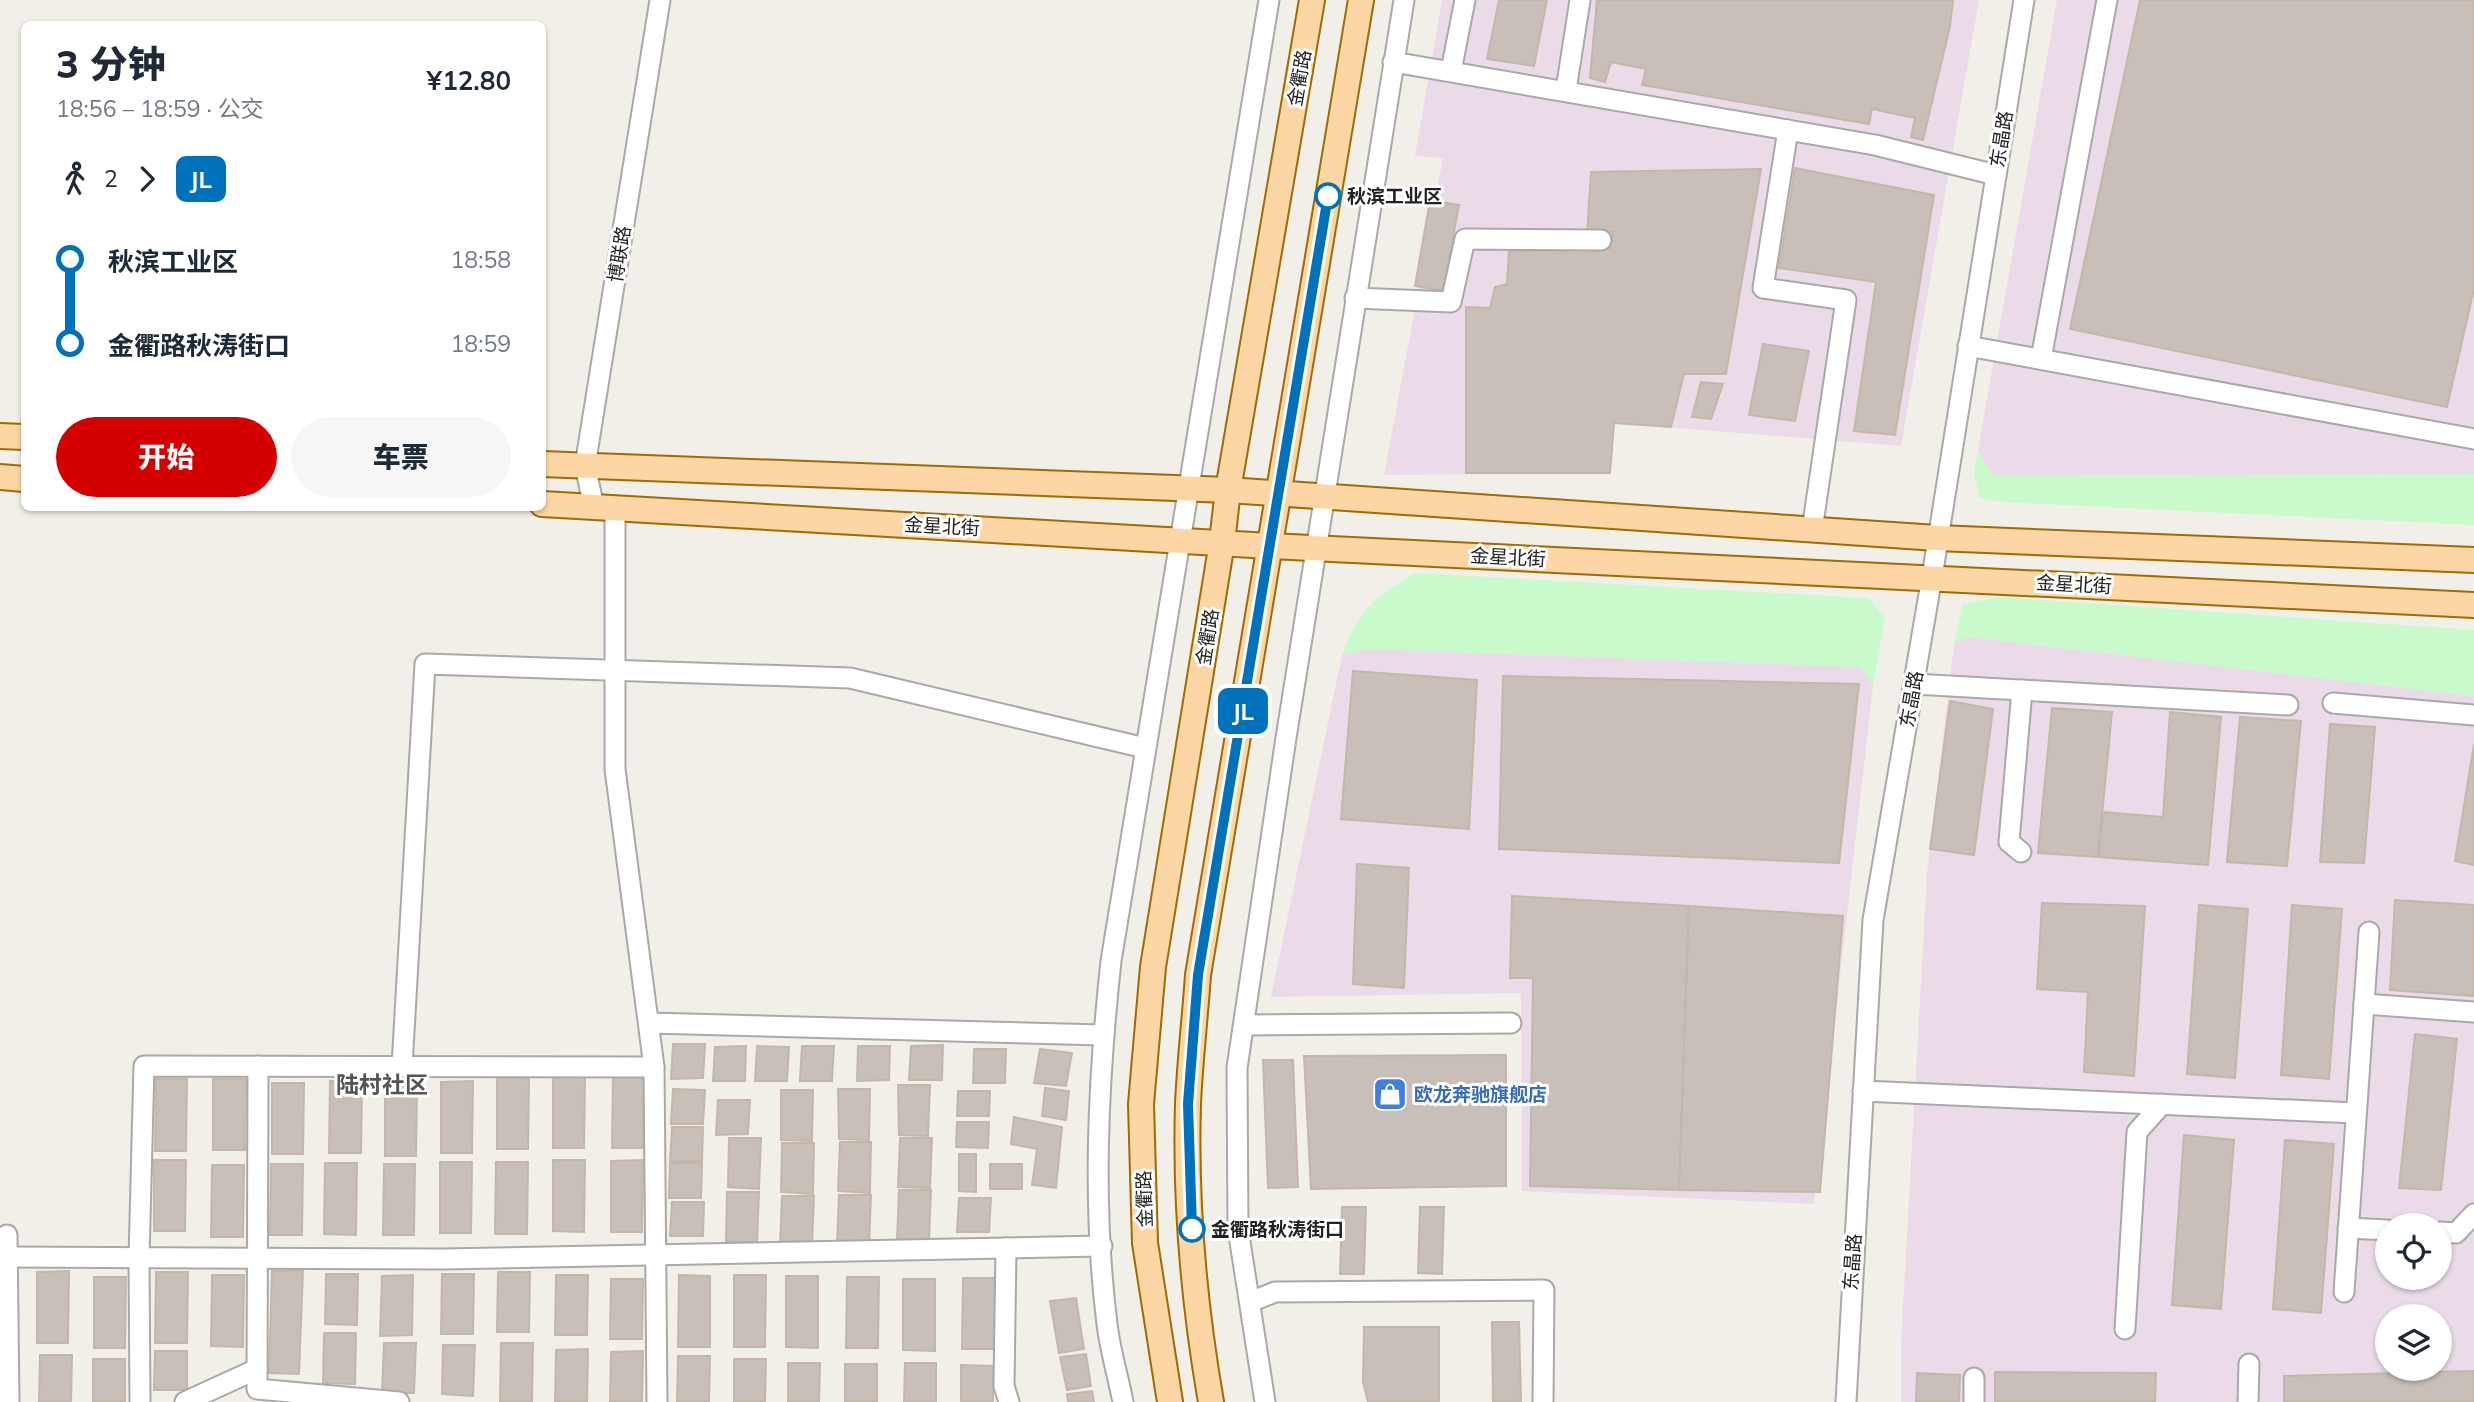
<!DOCTYPE html>
<html lang="zh">
<meta charset="utf-8">
<style>
body{margin:0;font-family:Mulish,"Noto Sans SC",sans-serif;background:#f6f6f7;color:#1f2937;height:100vh;display:flex;flex-direction:column;font-size:26px;white-space:nowrap}
*{box-sizing:border-box;margin:0}
p{font-size:23px;color:#747a83}
.icon{flex:none;width:38px;height:38px;fill:none;stroke:currentColor;stroke-width:2;stroke-linecap:round;stroke-linejoin:round}
.map{position:relative;flex:1;overflow:hidden}
.details{position:absolute;left:21px;top:21px;width:525px;height:490px;display:flex;flex-direction:column;background:#fff;border-radius:10px;box-shadow:0 2px 5px #0004}
.details>*{flex:none}
.badge{padding:0 14px;border-radius:10px;font-size:24px;line-height:46px}
.controls{position:absolute;left:2375px;top:1213px;display:grid;gap:14px}
.controls a{display:grid;place-items:center;width:77px;height:77px;border-radius:50%;background:#fff;box-shadow:0 2px 5px #0004;font-size:35px}
.map>.badge{position:absolute;translate:-50% -50%;box-shadow:0 0 0 4px #fff}
.legs{display:flex;align-items:center;gap:10px;height:77px;padding:0 35px;font-size:23px}
.legs p{margin-inline-start:auto}
.summary{display:flex;align-items:center;justify-content:space-between;height:119px;padding:0 35px}
h1{font-size:38px;font-weight:800;line-height:52px}
.cta{display:flex;gap:14px;margin-top:auto;padding:14px 35px}
.cta a{flex:1;height:80px;border-radius:42px;background:#d40000;color:#fff;font-size:28px;font-weight:800;line-height:80px;text-align:center}
.cta a+a{background:#f6f6f7;color:#1f2937}
ul{padding:0 35px;list-style:none}
li{display:flex;align-items:center;gap:24px;height:84px;font-size:26px}
li i{display:grid;place-items:center;width:10px;height:100%;margin:0 9px;background:currentColor}
li i::after{content:'';width:18px;height:18px;margin:-9px;border:5px solid;border-radius:50%;background:#fff}
li p{margin-inline-start:auto}
li:first-child i{background:linear-gradient(#0000 50%,currentColor 0)}
li:last-child i{background:linear-gradient(currentColor 50%,#0000 0)}
.map>svg:first-child{display:block}
</style>
<div class="map">
<svg width="2474" height="1402" viewBox="0 0 2474 1402">
<rect width="100%" height="100%" fill="#f2efe9"/>
<g fill="#ebdbe8" fill-rule="evenodd">
<path d="M1442,0h537l-78,446 -286,-23 -5,50 -226,2 59,-317 -28,-2z"/>
<path d="M2057,0h417v474l-482,2 -14,-26z"/>
<path d="M1967,637l507,59v706h-573v-58l26,-471 27,-229zM2387,1225h53v53h-53zM2387,1316h53v52h-53z"/>
<path d="M1370,649l491,18 12,19 -59,518 -292,-13 -1,-198 -250,4 71,-342z"/>
</g>
<g fill="#c8facc">
<path d="M1978,450l15,26 481,-2v51l-471,-23 -23,-4 -6,-24z"/>
<path d="M1416,573l452,25 17,20 -12,68 -12,-19 -491,-18 -28,6c21,-50 28,-55 74,-82z"/>
<path d="M2000,597l474,33v66l-507,-59 -13,7 9,-40z"/>
</g>
<g fill="#c7bfb8" stroke="#c4b6ab" stroke-width="2">
<path d="M1499,0h48l-13,66 -47,-7z"/>
<path d="M1597,0h356l-3,26 -27,114 -12,-3 4,-19 -43,-9 -3,15 -227,-39 4,-16 -35,-7 -6,20 -15,-4z"/>
<path d="M2140,0h334v289l-27,118 -377,-78z"/>
<path d="M1795,168l139,27 -39,240 -41,-4 22,-149 -97,-14z"/>
<path d="M1761,169l-35,205h-42l-13,53 -57,-4 -4,50h-144v-166l24,1 5,-21 12,-3 2,-33 101,-3 3,-16 -26,2 4,-62z"/>
<path d="M1430,200l29,5 -16,86 -28,-5z"/>
<path d="M1763,344l46,7 -14,70 -46,-6z"/>
<path d="M1701,382l22,2 -12,35 -19,-2z"/>
<path d="M1353,671l124,9 -8,149 -128,-10z"/>
<path d="M1503,676l356,8 -20,179 -340,-14z"/>
<path d="M1950,701l43,8 -19,146 -44,-6z"/>
<path d="M2052,708l60,4 -14,145 -60,-4z"/>
<path d="M2170,712l51,5 -13,148 -110,-8 5,-45 60,5z"/>
<path d="M2240,717l61,4 -14,145 -60,-4z"/>
<path d="M2330,724l45,3 -11,136 -44,-1z"/>
<path d="M2474,744v121l-19,-4z"/>
<path d="M1357,864l52,4 -5,120 -51,-4z"/>
<path d="M1512,896l177,10 -10,284 -149,-4 3,-208h-23z"/>
<path d="M2395,900l79,5v91l-84,-6z"/>
<path d="M2042,903l103,3 -11,170 -50,-4 4,-80 -51,-3z"/>
<path d="M2199,905l49,4 -13,169 -48,-4z"/>
<path d="M2292,905l50,4 -13,170 -48,-4z"/>
<path d="M1689,906l154,10 -23,276 -141,-2z"/>
<path d="M2415,1034l42,5 -16,151 -42,-2z"/>
<path d="M673,1044h32l-2,34 -32,1z"/>
<path d="M943,1045l-1,35h-33l2,-34z"/>
<path d="M746,1046l-1,35h-32l2,-34z"/>
<path d="M757,1046l32,1 -2,34h-32z"/>
<path d="M802,1046h32l-2,35h-32z"/>
<path d="M858,1046h32l-1,34 -32,1z"/>
<path d="M974,1049h32l-1,34h-32z"/>
<path d="M1040,1049l32,4 -6,33 -32,-3z"/>
<path d="M1506,1055v131l-195,3 -7,-133z"/>
<path d="M1263,1060h30l5,127 -30,1z"/>
<path d="M613,1076h31l-1,72h-31z"/>
<path d="M553,1077h32l-1,71h-31z"/>
<path d="M497,1078h32l-1,71h-31z"/>
<path d="M156,1079h31l-1,72h-31z"/>
<path d="M213,1079h33l-1,71h-32z"/>
<path d="M330,1081h32l-1,72h-32z"/>
<path d="M473,1081l-1,72h-31v-71z"/>
<path d="M272,1083h32l-1,71h-31z"/>
<path d="M385,1084h32l-1,72h-31z"/>
<path d="M898,1085h32l-2,51 -29,-1z"/>
<path d="M1045,1088l24,3 -3,29 -24,-4z"/>
<path d="M673,1089l32,1 -2,34h-32z"/>
<path d="M838,1089h32l-1,51 -30,-1z"/>
<path d="M781,1090h32l-1,51 -31,-1z"/>
<path d="M958,1091h32l-1,25h-32z"/>
<path d="M718,1100h32l-2,34 -32,1z"/>
<path d="M1014,1117l48,10 -6,61 -24,-3 5,-36 -26,-5z"/>
<path d="M957,1122h32l-1,26 -32,-1z"/>
<path d="M672,1127h31l-1,34 -32,1z"/>
<path d="M2184,1135l50,5 -13,169 -49,-4z"/>
<path d="M729,1138h32l-2,51 -31,-2z"/>
<path d="M900,1138h32l-2,50 -32,-1z"/>
<path d="M2285,1140l49,4 -13,169 -48,-4z"/>
<path d="M840,1142h31l-1,51 -32,-2z"/>
<path d="M782,1143h32l-1,51 -32,-2z"/>
<path d="M959,1154h17v38l-17,-1z"/>
<path d="M154,1160h32l-1,71h-31z"/>
<path d="M553,1160h32l-1,72 -31,-1z"/>
<path d="M643,1160l-1,72h-31v-71z"/>
<path d="M440,1162h32l-1,71h-31z"/>
<path d="M496,1162h32l-1,72h-32z"/>
<path d="M325,1163h32l-1,72 -32,-1z"/>
<path d="M670,1163h32l-1,35h-32z"/>
<path d="M271,1164h32l-1,71h-32z"/>
<path d="M384,1164h31l-1,71h-31z"/>
<rect x="990" y="1164" width="32" height="25"/>
<path d="M212,1165h32l-1,72h-32z"/>
<path d="M899,1190h32l-2,51 -32,-2z"/>
<path d="M727,1192h32l-2,50 -31,-1z"/>
<path d="M839,1195h32l-2,51 -32,-2z"/>
<path d="M782,1196h32l-2,51 -32,-2z"/>
<path d="M959,1198h32l-2,34h-32z"/>
<path d="M672,1202h32l-1,34h-33z"/>
<path d="M1342,1207h24l-2,67h-24z"/>
<path d="M1420,1207h24l-2,67 -24,-1z"/>
<path d="M303,1270l-4,104 -30,-1 3,-102z"/>
<path d="M69,1271l-1,72h-31v-71z"/>
<path d="M156,1272h32l-1,71h-32z"/>
<path d="M498,1272h32l-1,60h-32z"/>
<path d="M326,1274h32l-1,51 -32,-1z"/>
<path d="M442,1274h32l-1,60h-32z"/>
<path d="M212,1275h32l-1,72 -32,-1z"/>
<path d="M413,1275l-1,60 -32,1 2,-60z"/>
<path d="M556,1275h32l-1,60h-32z"/>
<path d="M679,1275l31,1v71h-32z"/>
<path d="M734,1275h32l-1,72h-31z"/>
<path d="M786,1276h32v72l-32,-1z"/>
<path d="M94,1277h32l-1,71h-31z"/>
<path d="M847,1277h32l-1,71h-32z"/>
<path d="M963,1278h32l-1,71h-32z"/>
<path d="M611,1279h32l-1,60h-32z"/>
<path d="M903,1279h32v72l-32,-1z"/>
<path d="M1076,1298l8,51 -25,4 -9,-52z"/>
<path d="M1492,1322h27l2,80h-28z"/>
<path d="M1364,1327h75v75h-71l-5,-20z"/>
<path d="M324,1333h32l-1,51 -32,-1z"/>
<path d="M384,1343h32l-2,50h-32z"/>
<path d="M501,1343h32l-1,59h-32z"/>
<path d="M443,1345h32l-2,51 -31,-2z"/>
<path d="M588,1349l-1,53h-32l1,-52z"/>
<path d="M155,1351h32v39h-33z"/>
<path d="M643,1351l-1,51h-32l1,-50z"/>
<path d="M1086,1354l5,32 -24,4 -7,-33z"/>
<path d="M40,1355h32l-1,47h-32z"/>
<path d="M678,1356h32l-1,46h-32z"/>
<rect x="93" y="1359" width="32" height="43"/>
<path d="M734,1359h32l-1,43h-31z"/>
<path d="M788,1363h32l-1,39h-31z"/>
<path d="M905,1363h31v39h-32z"/>
<rect x="845" y="1364" width="32" height="38"/>
<path d="M961,1365l32,1v36h-32z"/>
<path d="M2474,1371v31h-190v-26z"/>
<path d="M1995,1372l161,1 -1,29h-160z"/>
<path d="M1917,1373l43,2 -1,27h-43z"/>
<path d="M1092,1391l2,11h-26l-1,-8z"/>
</g>
<g fill="none" stroke-linecap="round" stroke-linejoin="round">
<g stroke="#a9a9a9" stroke-width="23">
<g id="minor">
<path d="M1393,62l482,83 121,30"/>
<path d="M1451,71l14,-71"/>
<path d="M1566,90l14,-90"/>
<path d="M1788,130l-25,158 83,12 -34,230"/>
<path d="M1355,298l96,4 14,-63 136,1"/>
<path d="M1968,346l506,93"/>
<path d="M2041,359l66,-359"/>
<path d="M594,507l-9,-41 75,-466"/>
<path d="M615,508v261l39,298 3,335"/>
<path d="M1914,684l374,21"/>
<path d="M2333,703l141,12"/>
<path d="M2021,852l-12,-10 13,-152"/>
<path d="M2364,1004l110,8"/>
<path d="M649,1023l454,12"/>
<path d="M1244,1025l267,-2"/>
<path d="M258,1066l-1,323 142,13"/>
<path d="M402,1067l23,-403 425,14 295,70"/>
<path d="M1863,1091l493,22"/>
<path d="M2348,1228l39,2"/>
<path d="M2440,1232l16,1 18,-19"/>
<path d="M7,1235l2,167"/>
<path d="M1006,1248l-2,138 5,16"/>
<path d="M7,1257l436,2 659,-13"/>
<path d="M2344,1292l25,-360"/>
<path d="M1250,1302l25,-10 269,-2 -1,112"/>
<path d="M2125,1329l12,-197 25,-28"/>
<path d="M140,1402l-1,-144 5,-192 510,1"/>
<path d="M185,1402l72,-33"/>
<path d="M1123,1402c-5,-26 -13,-52 -16,-78 -15,-121 -9,-243 4,-363l158,-961"/>
<path d="M1265,1402l-27,-173 -1,-161 49,-330 118,-738"/>
<path d="M1846,1402l27,-482 59,-343 92,-577"/>
<path d="M1974,1402v-24"/>
<path d="M2248,1402l1,-38"/>
</g>
</g>
<g stroke="#a06b00" stroke-width="28">
<g id="major">
<path d="M0,436l24,1"/>
<path d="M542,464l686,26 709,48 537,22"/>
<path d="M0,477l24,2"/>
<path d="M542,504l728,42 1204,59"/>
<path d="M1170,1402l-25,-159 -4,-139 12,-137 69,-425 6,-52 84,-490"/>
<path d="M1211,1402c-17,-98 -26,-199 -23,-299 2,-42 7,-85 10,-128l163,-975"/>
</g>
</g>
<use href="#minor" stroke="#fff" stroke-width="19"/>
<use href="#major" stroke="#fcd6a4" stroke-width="24"/>
</g>
<g fill="none" stroke-linecap="round" stroke-linejoin="round">
<g stroke="#fff" stroke-width="16">
<path id="line-1" d="M1192,1229l-4,-125 10,-129 130,-779"/>
</g>
<use href="#line-1" stroke="#0072bc" stroke-width="10"/>
</g>
<defs>
<g id="shop-square" transform="scale(1.75)"><rect x="-9" y="-9" width="18" height="18" rx="4" fill="#3f7fe0" stroke="#fff"/><path d="M-5-2.5h2.3a2.7 3.5 0 0 1 5.4 0H5L5.5 6h-11ZM-1.5-2.5h3a1.5 2.3 0 0 0-3 0Z" fill="#fff"/></g>
</defs>
<g fill-rule="evenodd">
<use href="#shop-square" x="1390" y="1094"/>
</g>
<g fill="#fff" stroke="#0072bc" stroke-width="3.5">
<circle cx="1328" cy="196" r="12"/>
<circle cx="1192" cy="1229" r="12"/>
</g>
<g text-anchor="middle" dominant-baseline="central" stroke-width="6" stroke-linejoin="round" paint-order="stroke">
<g font-size="19" fill="#222" stroke="#fff">
<text transform="translate(1299 78) rotate(-80)">金衢路</text>
<text transform="translate(2001 139) rotate(-81)">东晶路</text>
<text transform="translate(619 254) rotate(-81)">博联路</text>
<text transform="translate(942 526) rotate(3)">金星北街</text>
<text transform="translate(1508 557) rotate(3)">金星北街</text>
<text transform="translate(2074 584) rotate(3)">金星北街</text>
<text transform="translate(1207 637) rotate(-81)">金衢路</text>
<text transform="translate(1911 699) rotate(-80)">东晶路</text>
<text transform="translate(1144 1199) rotate(-92)">金衢路</text>
<text transform="translate(1852 1262) rotate(-86)">东晶路</text>
</g>
<g font-size="19" font-weight="bold" fill="#222" stroke="#fff" text-anchor="start">
<text x="1347" y="196">秋滨工业区</text>
<text x="1211" y="1229">金衢路秋涛街口</text>
</g>
<g font-size="19" font-weight="bold" fill="#366cbe" stroke="#fff" text-anchor="start">
<text x="1414" y="1094">欧龙奔驰旗舰店</text>
</g>
<g font-size="23" font-weight="bold" fill="#555" stroke="#fff">
<text x="382" y="1084">陆村社区</text>
</g>
</g>
</svg>
<div class="controls">
<a><svg class="icon" aria-label="locate" viewBox="0 0 24 24"><circle cx="12" cy="12" r="6"/><path d="M12 2v4M12 18v4M2 12h4M18 12h4"/></svg></a>
<a><svg class="icon" aria-label="layers" viewBox="0 0 24 24"><path d="M12 4l9 5-9 5-9-5zM3 14l9 5 9-5"/></svg></a>
</div>
<b class="badge" style="left:1243px;top:711px;background:#0072bc;color:#fff">JL</b>
<section class="details">
<div class="summary"><div><h1>3 分钟</h1><p>18:56 – 18:59 · 公交</p></div><b>¥12.80</b></div>
<div class="legs"><svg class="icon" aria-label="walk" viewBox="0 0 24 24"><circle cx="13" cy="4" r="2"/><path d="M13 8l-2 6 4 7M11 14l-3 7M7 12l3-4h3l4 4"/></svg>2<svg class="icon" aria-label="forward" viewBox="0 0 24 24"><path d="M9 5l7 7-7 7"/></svg><b class="badge" style="background:#0072bc;color:#fff">JL</b></div>
<ul>
<li><i style="color:#0072bc"></i><b>秋滨工业区</b><p>18:58</p></li>
<li><i style="color:#0072bc"></i><b>金衢路秋涛街口</b><p>18:59</p></li>
</ul>
<div class="cta"><a>开始</a><a>车票</a></div>
</section>
</div>
